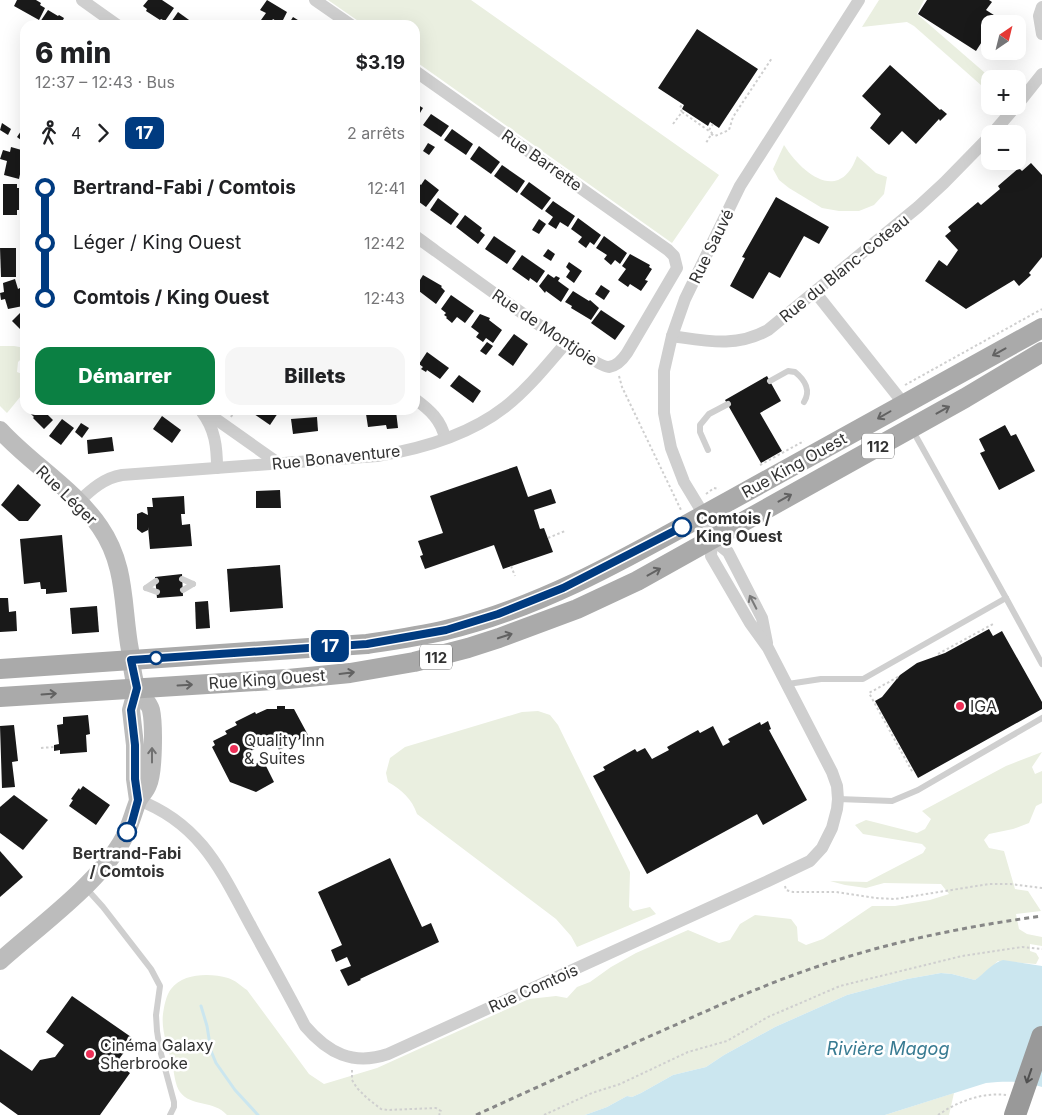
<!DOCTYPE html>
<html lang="fr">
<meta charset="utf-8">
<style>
body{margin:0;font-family:Inter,sans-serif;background:#f6f6f6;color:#202124;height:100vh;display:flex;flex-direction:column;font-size:19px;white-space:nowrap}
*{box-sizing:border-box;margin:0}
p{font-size:16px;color:#757577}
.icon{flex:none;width:28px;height:28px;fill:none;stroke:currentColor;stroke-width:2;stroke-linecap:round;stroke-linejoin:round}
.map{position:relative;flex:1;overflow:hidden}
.side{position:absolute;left:20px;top:20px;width:400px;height:395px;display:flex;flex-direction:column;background:#fff;border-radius:15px;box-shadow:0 5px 20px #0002}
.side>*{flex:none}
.badge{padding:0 10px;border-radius:8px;font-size:18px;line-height:32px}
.needle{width:32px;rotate:35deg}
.tools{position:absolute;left:981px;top:15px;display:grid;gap:10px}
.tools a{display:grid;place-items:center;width:45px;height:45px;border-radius:10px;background:#fff;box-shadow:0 5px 20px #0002;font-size:25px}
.map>.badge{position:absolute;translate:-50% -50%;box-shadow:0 0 0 2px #fff}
.legs{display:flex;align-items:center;gap:8px;height:55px;padding:0 15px;font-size:16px}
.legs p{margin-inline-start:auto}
.head{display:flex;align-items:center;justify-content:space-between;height:85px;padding:0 15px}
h1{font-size:28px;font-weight:800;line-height:38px}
.primary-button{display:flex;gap:10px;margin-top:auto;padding:10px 15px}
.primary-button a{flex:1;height:58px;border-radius:15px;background:#0b8043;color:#fff;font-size:20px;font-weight:800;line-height:58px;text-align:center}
.primary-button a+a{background:#f6f6f6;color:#202124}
ul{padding:0 15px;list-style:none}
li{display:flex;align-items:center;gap:18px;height:55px;font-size:19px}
li i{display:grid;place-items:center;width:8px;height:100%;margin:0 6px;background:currentColor}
li i::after{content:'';width:12px;height:12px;margin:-6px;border:4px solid;border-radius:50%;background:#fff}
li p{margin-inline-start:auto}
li:first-child i{background:linear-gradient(#0000 50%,currentColor 0)}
li:last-child i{background:linear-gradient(currentColor 50%,#0000 0)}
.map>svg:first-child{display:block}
</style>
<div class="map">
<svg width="1042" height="1115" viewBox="0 0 1042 1115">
<rect width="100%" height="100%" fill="#fff"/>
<g fill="#eaefe0">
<path d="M328,0h143l248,175 -47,68 -257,-182v-36h-51z"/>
<path d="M879,0h45l-7,14 75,65h-2v14l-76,-67 -7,-4 -45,5z"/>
<path d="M784,145c18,29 56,59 73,11l19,17 11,4 -3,17 -10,11 -15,6h-20l-17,-3 -33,-20 -10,-8 -6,-11z"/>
<path d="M0,346h14l11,2v12l-4,-1 -3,3 -1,10 5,2 3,-2v19l-18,22 -7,-7z"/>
<path d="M538,711l12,4 8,10 72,147 -1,35 4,4 17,-4 6,7 -79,33 -6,-11 -15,-17 -139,-105c-5,-15 -15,-24 -29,-32l-2,-9 4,-15 15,-11 117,-35z"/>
<path d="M1042,752l-10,15 3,7 7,-3v32l-6,3 -7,17 -16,6 -24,5 -5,6 5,8 15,3 11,38 13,2 13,20 -25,3 3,15 8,5 15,3v9l-12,-2v7l6,2 3,5 -3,6 -38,-3 -14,13 -9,6 -23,-6 -11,-1 -34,6 -60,16 -72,32 -51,28 -18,12 -33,8 -32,18 -9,4 -5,-1 -20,11 -22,8h-358c-13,-15 -36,-8 -47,-23 -5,-6 -6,-21 -8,-29 -4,-15 -11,-33 -9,-49 1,-7 3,-19 8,-25 12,-16 39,-16 57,-11 7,2 13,8 19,12l62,84 15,10 53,-16 152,-69 27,-3 11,2 10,-11 13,-5 21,-15 25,-14 52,-23 31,13 11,-3 10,-16 15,-9 36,4 6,8 1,14 8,4 17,-6 49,-33h23l35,-6 19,-6 -8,-10 -57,-1 -18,5 -21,-3 -15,-4 37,1 56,-29 3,-5 -4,-4 -59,-10 -8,-9 11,-5 51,13 8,-4 6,-10 -9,-8 84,-45z"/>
<path d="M954,1093l-5,22h-64z"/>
</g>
<path fill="#cbe6ef" d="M1003,960l39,6v121c-21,-6 -34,-6 -56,-4l-101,32h-300l22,-8 20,-11 5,1 9,-4 32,-18 33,-8 18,-12 51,-28 72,-32 60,-16 34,-6 11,1 23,6c9,-6 18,-18 28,-20z"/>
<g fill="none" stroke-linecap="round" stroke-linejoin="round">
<path stroke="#cbe6ef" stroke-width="3" d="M201,1006l6,20 4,25 5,12 19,27 23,25"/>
</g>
<g fill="#191919">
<path d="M17,0h19l5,3 -1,2 5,3 -6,12 -25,-14z"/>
<path d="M148,0h14l12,8 -9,13 -4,-2 -1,1 -14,-9 1,-2 -4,-3z"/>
<path d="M267,0l20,12 -6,12 -8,-5 -4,6 -8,-5 5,-7 -6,-3z"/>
<path d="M927,0h62l3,2 -6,8 11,7 -4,7h-3v5l-14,22 -58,-37z"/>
<path d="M48,10l10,6 1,-1 5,3 -1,2 7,5h-26l-4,-3z"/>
<path d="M178,12l18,13h-27z"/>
<path d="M293,17l13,8h-18z"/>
<path d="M697,29l61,40 -39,59 -9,-6 -2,4 -26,-17 2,-4 -26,-17z"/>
<path d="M890,65l50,45 1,-1 6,5 -7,7 -1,-2 -23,25 -14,-13 -13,14 -19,-17 11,-14 -19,-18z"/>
<path d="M415,103l8,5 -8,13z"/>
<path d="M431,114l18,12 -8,11 -18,-12z"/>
<path d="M2,123l9,6 -3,6 -8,-5z"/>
<path d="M25,125v18l-8,-6z"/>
<path d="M452,129l21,15 -7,11 -22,-15z"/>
<path d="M428,143l7,4 -6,8 -6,-4z"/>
<path d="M479,146l21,16 -9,12 -21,-15z"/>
<path d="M11,147l14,4 -6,28 -15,-4 3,-14 -7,-2 3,-9 7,2z"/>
<path d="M1031,163l11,12v82l-13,16 2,2 -12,11 -5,-6 -48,29 -41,-28 14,-21 8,6 11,-16 -13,-14 6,-5 -3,-4 30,-25 3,3 19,-16 -2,-3 21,-18 3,3z"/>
<path d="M502,165l23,16 -8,12 -23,-17z"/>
<path d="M425,179l14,11 -13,17 -11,-8v-14l2,-3 4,3z"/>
<path d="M529,182l22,16 -9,12 -22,-16z"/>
<path d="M3,184h14v4h2v22h-2v5h-14z"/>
<path d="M776,197l53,30 -10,17 -15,-8 -24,42 -11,-6 -16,27 -23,-13 15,-28 -3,-1z"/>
<path d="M438,198l21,16 -8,11 -21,-15z"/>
<path d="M553,201l22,15 -7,11 -8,-5 -4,7 -8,-5 5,-7 -8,-6z"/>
<path d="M465,215l17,13 -2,3 5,4 -7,9 -22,-17z"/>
<path d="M578,218l23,17 -7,10 -4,-3 -4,6 -8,-6 4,-5 -11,-8z"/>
<path d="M539,219l7,5 -7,10 -7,-4z"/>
<path d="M494,236l22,15 -9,13 -22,-15z"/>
<path d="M604,236l23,17 -7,11 -5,-4 -4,5 -7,-6 3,-4 -11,-7z"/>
<path d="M0,248h16v29h-15z"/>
<path d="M548,249l7,5 -4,7 -8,-5z"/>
<path d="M630,254l20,11 -1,2 3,2 -7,11 3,1 -7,10 -11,-7 -2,3 -10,-7 8,-11 -4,-3z"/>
<path d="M522,255l23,16 -8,12 -7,-5 -1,3 -17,-12z"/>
<path d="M569,262l13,9 -8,12 -8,-6 4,-6 -4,-4z"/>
<path d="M548,274l6,4 2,-2 4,2 -2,3 11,8 -8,13 -15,-11 -1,2 -6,-7z"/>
<path d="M423,275l19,11 -1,1 4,4 -9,13 -21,-16z"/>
<path d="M15,279l3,10 2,-1 3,18 -15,3 -3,-10 -4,1 -1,-7 4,-1 -1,-9z"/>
<path d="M601,285l9,6 -6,9 -9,-6z"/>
<path d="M573,291l16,10 1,-1 9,8 -8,12 -20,-12 1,-2 -7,-4z"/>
<path d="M451,295l23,16 -9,12 -8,-6 -5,6 -6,-5 1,-1 -3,-2 2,-2 -5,-4z"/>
<path d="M23,310l2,3v21l-13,-13z"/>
<path d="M601,310l24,16 -10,14 -24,-17z"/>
<path d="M480,314l10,4 -1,2 13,10 -9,13 -7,-5 -3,4 -7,-5 3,-4 -8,-6z"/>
<path d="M514,334l14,10 -15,22 -15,-11z"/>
<path d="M487,342l6,4 -7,9 -6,-4z"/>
<path d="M427,352l22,16 -9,11 -13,-9 -1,2 -5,-3 2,-2 -4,-3z"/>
<path d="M459,375l22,16 -8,12 -23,-17z"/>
<path d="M767,376l14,25 -21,12 22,38 -21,12 -36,-63z"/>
<path d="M30,410h13l10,10 -9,9 -11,-11 1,-1 -5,-5z"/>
<path d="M248,410h32l-10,15z"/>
<path d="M396,411l2,17 -11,1 -1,-4 -18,2 -2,-13z"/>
<path d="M162,416l19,14 -9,13 -19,-14z"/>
<path d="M317,417l1,14 -25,3 -2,-15z"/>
<path d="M62,419l12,9 -13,17 -12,-9z"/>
<path d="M81,423l8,5 -7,10 -7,-6z"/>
<path d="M1005,425l6,11 5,-2 19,37 -36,19 -19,-37 5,-2 -6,-12z"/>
<path d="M112,437l2,14 -26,3 -1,-14z"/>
<path d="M517,466l11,31 23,-8 5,14 -22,7 6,19 4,-1 9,24 -50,17 -9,-24 -69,24 -5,-13 3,-1 -5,-14 25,-8 -13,-37z"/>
<path d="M18,484l23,21 -13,16h-9l-18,-16z"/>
<path d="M280,490l1,18h-25v-17z"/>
<path d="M184,496l1,18h-4l1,11 8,-1 2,22 -42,3 -2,-22v3l-6,3 -5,-4v-15l5,-2 6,3 -1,-8h6l-1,-9z"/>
<path d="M62,535l5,57 -21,2v-5h-5l-1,-7 -16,2 -4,-45z"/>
<path d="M280,565l3,43 -53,4 -3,-43z"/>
<path d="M182,574l1,22 -26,2 -2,-21z"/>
<path d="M0,598h8l1,14 7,-1 1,20 -17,1z"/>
<path d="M208,601l2,27 -14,1 -1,-27z"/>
<path d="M97,606l2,26 -27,2 -2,-26z"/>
<path d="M989,629l4,7 9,-5 40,71v7l-124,69 -43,-77 7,-4 18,-22 17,-12 28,-10z"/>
<path d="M277,706h8v3h9l14,26 -29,15 -2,-4 -3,2 -4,-7 -21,11 6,12 8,-4 11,22 -18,10 -26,-10 -18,-35 3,-2 -2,-4 14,-7 -2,-3 12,-6 -2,-3 20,-10 1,2 11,-5h10z"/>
<path d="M88,715l2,19 -4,1 1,17 -27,2v-4l-6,1v-6l5,-1 -2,-19 6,-1v-7z"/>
<path d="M768,721l3,8 -2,1 38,70 -44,25 -6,-11 -110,60 -54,-98 12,-6 -2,-3 32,-18 2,3 8,-4 7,11 17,-9 -2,-3 31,-17 2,3 13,-7 10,20 7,-4 -2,-3 32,-17 1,3z"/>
<path d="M14,725l4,36 -6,1 3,25 -13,1 -2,-62z"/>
<path d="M83,786l27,19 -14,20 -27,-19 4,-6 -2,-1 8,-11 1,2z"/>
<path d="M14,795l34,25 -25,30 -23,-17v-26z"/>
<path d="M0,851l23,26 -23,20z"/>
<path d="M390,858l32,69 9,-4 8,19 -79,37 1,1 -13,6 -8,-16 11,-4 -4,-9 -11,5 -5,-12 11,-5 -24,-53z"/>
<path d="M72,996l62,43 -18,24 14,10 -30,42h-82l-18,-13v-53l32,22 8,-11 15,-3 9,-12 -18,-13z"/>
</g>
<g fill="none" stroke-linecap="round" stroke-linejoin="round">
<g stroke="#cfcfcf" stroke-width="2" stroke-dasharray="2.5 2.5" stroke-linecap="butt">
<path d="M682,112l-2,-4 2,-4"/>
<path d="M673,124l9,-12 30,21 -6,10"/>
<path d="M709,130l4,-6"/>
<path d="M711,134l4,2 14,-6 4,-13 39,-59"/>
<path d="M619,376l3,11 59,123"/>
<path d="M905,385l137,-76"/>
<path d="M231,417l4,-7"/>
<path d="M760,465l44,-24"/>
<path d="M706,494l8,-6 5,1"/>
<path d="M548,538l17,-7"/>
<path d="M511,566l4,10"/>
<path d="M938,654l55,-30"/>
<path d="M898,677l-29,16 44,80"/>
<path d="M41,748l13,-1"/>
<path d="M785,886l1,4 7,2h43l40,6 19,1 94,-15h21l32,4"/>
<path d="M352,1070v10l5,8 10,10 14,11 7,1 48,-2 5,3 -2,4"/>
<path d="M544,1115l48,-22 28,-9 68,-32 39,-11 41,-24 72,-31 122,-30 60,-9 20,2"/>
<path d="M938,1115c19,-13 44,-23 68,-20"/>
</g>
<g stroke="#cfcfcf" stroke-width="6">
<path d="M770,381l18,-10 7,1c10,8 16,19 9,30"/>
<path d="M708,450l-8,-18v-7l9,-11 19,-10"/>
<path d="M182,579l11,5"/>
<path d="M146,588l10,-7"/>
<path d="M146,588l11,4"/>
<path d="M183,590l10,-6"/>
<path d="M1006,598l36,66"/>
<path d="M788,684l33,-5h42l143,-81 -93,-167"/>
<path d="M838,799l54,2 26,-11 124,-72"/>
<path d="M85,887l18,20 48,62 9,17 -4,29 1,16 3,19 14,52v5l-4,8"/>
</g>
<g stroke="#cfcfcf" stroke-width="12">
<path d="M82,0l35,25"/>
<path d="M315,0l36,25"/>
<path d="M1042,7l-3,9 3,18"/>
<path d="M415,71l253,179 6,6 3,12 -50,85c-4,6 -10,13 -18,14 -14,2 -170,-114 -194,-131"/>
<path d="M1018,104l24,-30"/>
<path d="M992,134l24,-28"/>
<path d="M815,292l89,112"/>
<path d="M672,336c35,5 64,12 96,-6l150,-123 26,-24 46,-47"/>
<path d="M415,399c15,11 26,21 30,39"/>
<path d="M203,410l75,53"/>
<path d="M202,412c13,17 15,35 15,56"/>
<path d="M78,502c14,-13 26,-24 44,-27l255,-19c44,-7 92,-21 128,-49 23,-18 42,-42 61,-64"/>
<path d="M712,539l16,13 34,66 5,25"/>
<path d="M138,800c64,24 84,73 114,128 18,33 36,65 53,98 23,27 48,40 83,28l380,-173 42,-20 12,-13 10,-20 5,-19 1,-10 -1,-13 -5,-14 -64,-124 -18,-25 -39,-67 1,-17 -8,-24 -20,-33 -13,-34 -7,-35v-42l8,-35 13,-37 55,-113 119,-186"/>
</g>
<g stroke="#bcbcbc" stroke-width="18">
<path d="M0,430c31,34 74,59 100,97 27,39 22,80 30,123 2,12 2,27 7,38 3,7 12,14 14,22 3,13 3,63 -3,75 -2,6 -7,10 -10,16 -6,15 -8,27 -17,42 -26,43 -83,84 -121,118"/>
<path d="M137,688l-6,22 4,35v34l3,21"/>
</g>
<g stroke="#aaa" stroke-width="20">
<path d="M0,669l367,-25c26,-4 53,-8 79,-14 101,-24 194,-80 285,-130 104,-57 207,-115 311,-172"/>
<path d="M0,697l288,-18 62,-6 64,-11 54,-14 31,-10 78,-29 60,-28 328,-183 77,-46"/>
</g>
<path stroke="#878787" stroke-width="3" stroke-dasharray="5 4" stroke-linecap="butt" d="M476,1115c66,-30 131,-60 197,-89 51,-23 102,-46 155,-63 70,-23 141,-37 214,-47"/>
<path stroke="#999" stroke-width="22" d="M1015,1115l27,-78"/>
</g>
<defs><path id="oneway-shaft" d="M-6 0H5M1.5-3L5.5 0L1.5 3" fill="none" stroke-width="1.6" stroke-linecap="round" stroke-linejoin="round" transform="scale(1.25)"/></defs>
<g stroke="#626262">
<use href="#oneway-shaft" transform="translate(999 352) rotate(151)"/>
<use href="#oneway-shaft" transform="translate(943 410) rotate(-29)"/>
<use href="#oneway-shaft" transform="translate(884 415) rotate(150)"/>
<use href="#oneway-shaft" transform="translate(785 498) rotate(-29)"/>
<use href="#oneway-shaft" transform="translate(654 572) rotate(-29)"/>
<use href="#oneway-shaft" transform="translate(505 636) rotate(-18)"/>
<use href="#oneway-shaft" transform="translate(347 673) rotate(-7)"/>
<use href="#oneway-shaft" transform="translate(185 685) rotate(-3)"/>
<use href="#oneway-shaft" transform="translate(49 694) rotate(-4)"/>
</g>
<use stroke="#797979" href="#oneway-shaft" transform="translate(753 602) rotate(-117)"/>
<use stroke="#707070" href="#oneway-shaft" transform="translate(152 755) rotate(-90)"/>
<use stroke="#515151" href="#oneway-shaft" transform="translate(1029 1076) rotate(109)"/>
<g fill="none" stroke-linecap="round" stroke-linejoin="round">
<g stroke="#fff" stroke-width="11">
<path id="line-1" d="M127,832l5,-10 6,-22 -3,-21v-34l-4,-35 6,-22 -6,-28 236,-16 79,-14 52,-16 65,-26 119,-61"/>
</g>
<use href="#line-1" stroke="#003b80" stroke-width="8"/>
</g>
<g fill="#fff" stroke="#003b80" stroke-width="2.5">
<circle cx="682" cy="527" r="9"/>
<circle cx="156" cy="658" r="6"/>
<circle cx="127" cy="832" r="9"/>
</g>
<g fill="#ed2f57" stroke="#fff" stroke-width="2">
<circle cx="960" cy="706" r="5"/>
<circle cx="234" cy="749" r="5"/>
<circle cx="90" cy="1054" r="5"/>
</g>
<g text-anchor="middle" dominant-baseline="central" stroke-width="5" stroke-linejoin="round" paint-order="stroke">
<g fill="#fff" stroke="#707070" stroke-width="1">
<rect x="862" y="433.5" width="32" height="25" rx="4"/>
<rect x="420" y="644.5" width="32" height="25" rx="4"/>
</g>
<g font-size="15" font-weight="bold" fill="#323232">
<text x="878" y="446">112</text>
<text x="436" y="657">112</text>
</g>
<g font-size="16" fill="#323232" stroke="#fff">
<text transform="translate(542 160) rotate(35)">Rue Barrette</text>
<text transform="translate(711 246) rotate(-64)">Rue Sauvé</text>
<text transform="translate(844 268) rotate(-39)">Rue du Blanc-Coteau</text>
<text transform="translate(545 327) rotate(34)">Rue de Montjoie</text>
<text transform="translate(336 457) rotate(-6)">Rue Bonaventure</text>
<text transform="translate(794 465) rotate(-29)">Rue King Ouest</text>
<text transform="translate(67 495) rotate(44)">Rue Léger</text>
<text transform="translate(267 679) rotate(-4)">Rue King Ouest</text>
<text transform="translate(533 988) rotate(-24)">Rue Comtois</text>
</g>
<g font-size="16" font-weight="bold" fill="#323232" stroke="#fff" text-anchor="start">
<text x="696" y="518">Comtois /<tspan x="696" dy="18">King Ouest</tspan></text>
<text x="127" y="853" text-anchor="middle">Bertrand-Fabi<tspan x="127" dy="18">/ Comtois</tspan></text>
</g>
<g font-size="16" fill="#323232" stroke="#fff" text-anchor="start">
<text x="970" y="706">IGA</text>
<text x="244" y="740">Quality Inn<tspan x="244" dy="18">&amp; Suites</tspan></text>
<text x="100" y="1045">Cinéma Galaxy<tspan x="100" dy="18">Sherbrooke</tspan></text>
</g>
<g font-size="18" font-style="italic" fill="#387b92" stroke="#fff">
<text x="888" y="1048">Rivière Magog</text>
</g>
</g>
</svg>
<div class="tools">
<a><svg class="needle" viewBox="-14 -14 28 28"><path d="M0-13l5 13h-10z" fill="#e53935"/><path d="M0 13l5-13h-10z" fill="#757577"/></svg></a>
<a>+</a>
<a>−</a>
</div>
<b class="badge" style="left:330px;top:646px;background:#003b80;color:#fff">17</b>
<section class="side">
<div class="head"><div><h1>6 min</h1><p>12:37 – 12:43 · Bus</p></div><b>$3.19</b></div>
<div class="legs"><svg class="icon" aria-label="walk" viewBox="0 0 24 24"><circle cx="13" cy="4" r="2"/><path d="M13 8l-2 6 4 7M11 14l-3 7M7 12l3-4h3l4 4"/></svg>4<svg class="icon" aria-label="forward" viewBox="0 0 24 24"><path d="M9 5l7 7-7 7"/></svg><b class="badge" style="background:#003b80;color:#fff">17</b><p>2 arrêts</p></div>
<ul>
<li><i style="color:#003b80"></i><b>Bertrand-Fabi / Comtois</b><p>12:41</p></li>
<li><i style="color:#003b80"></i><span>Léger / King Ouest</span><p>12:42</p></li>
<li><i style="color:#003b80"></i><b>Comtois / King Ouest</b><p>12:43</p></li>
</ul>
<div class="primary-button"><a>Démarrer</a><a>Billets</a></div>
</section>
</div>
